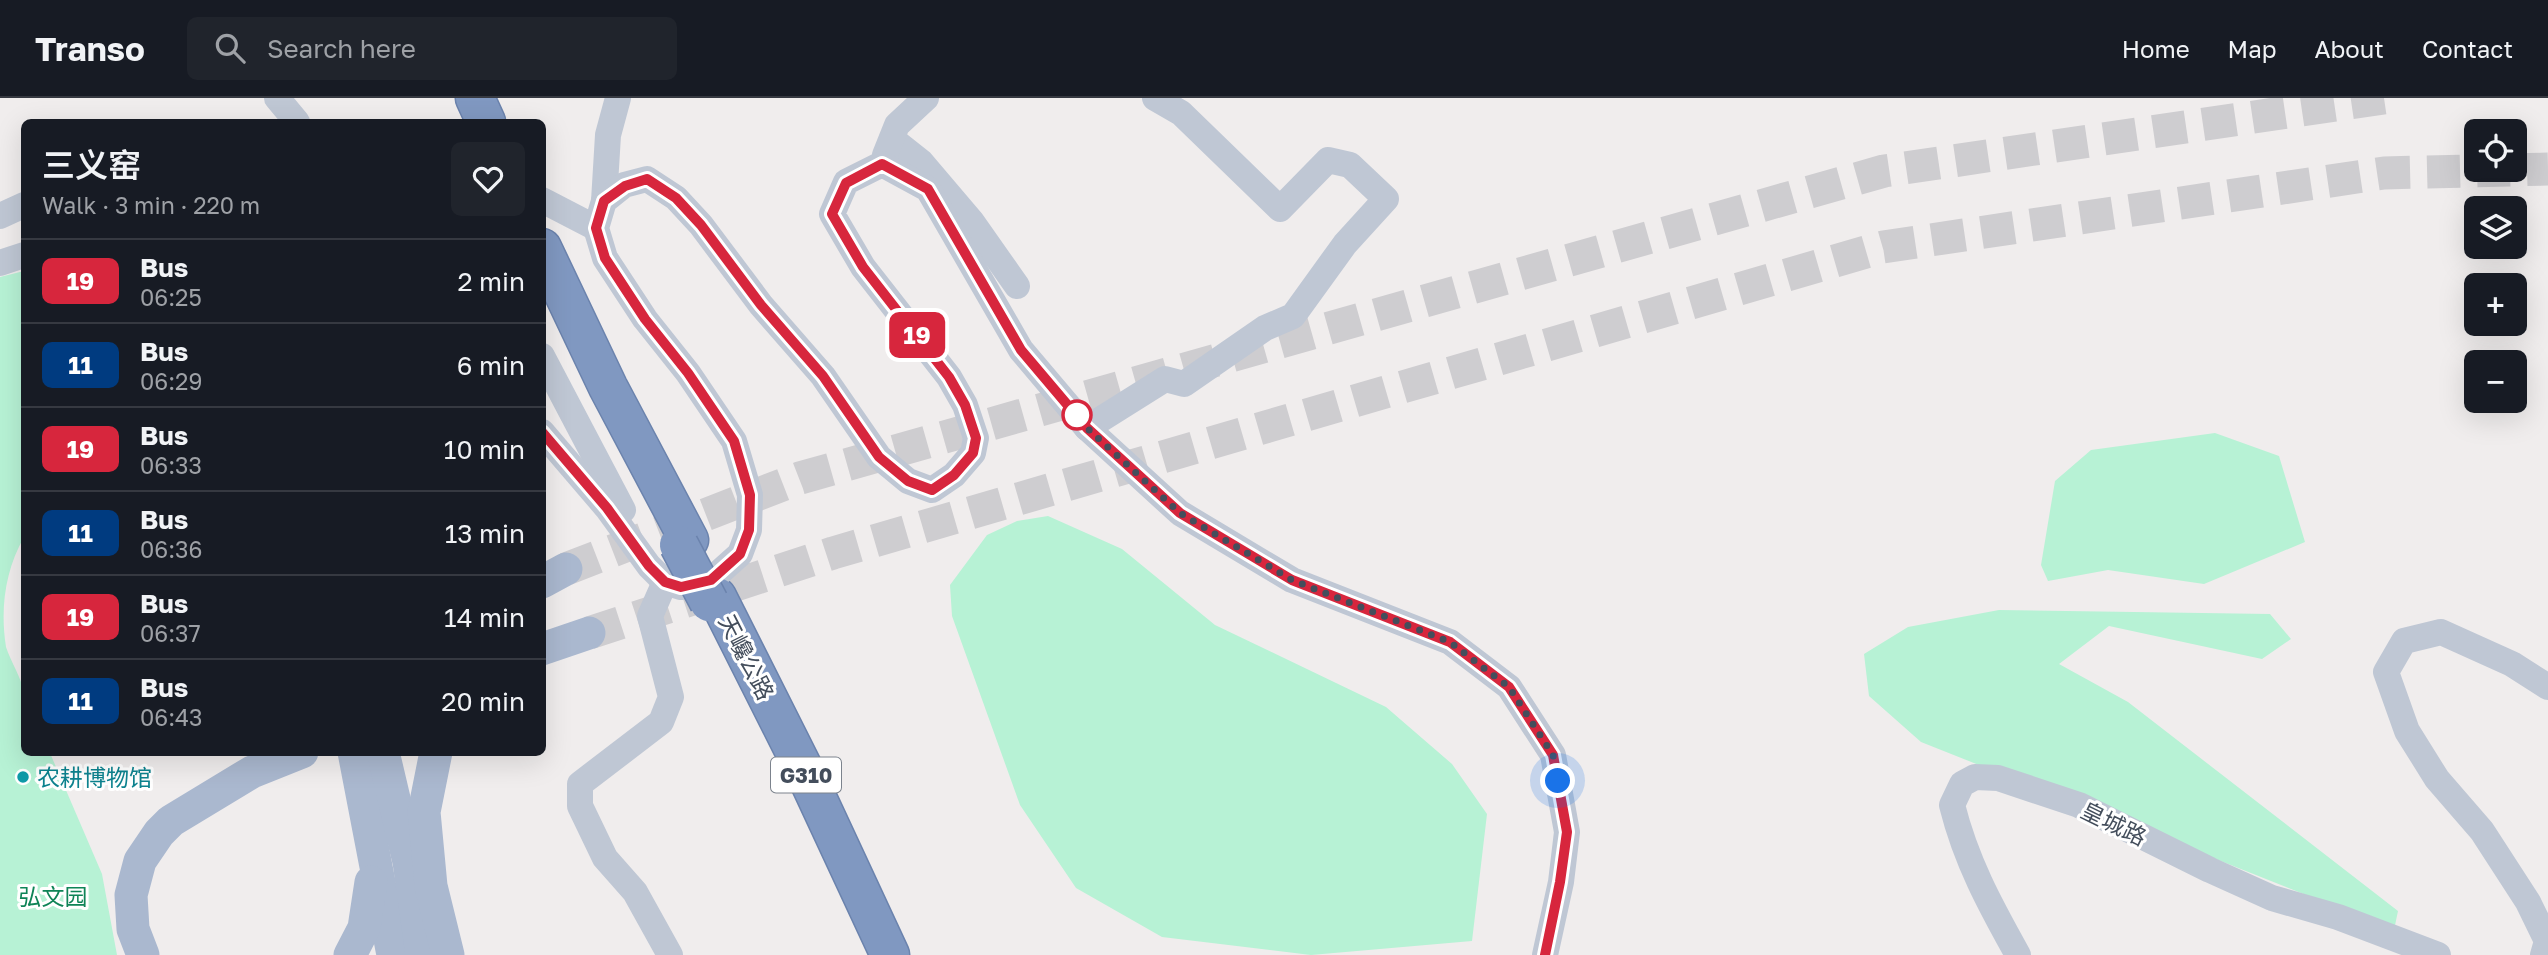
<!DOCTYPE html>
<meta charset="utf-8">
<style>
body{margin:0;font-family:"Golos Text","Noto Sans SC",sans-serif;background:#20242c;color:#f1f3f6;height:100vh;display:flex;flex-direction:column;font-size:26px;white-space:nowrap}
*{box-sizing:border-box;margin:0}
p{font-size:23px;color:#9ea1a6}
.icon{flex:none;width:38px;height:38px;fill:none;stroke:currentColor;stroke-width:2;stroke-linecap:round;stroke-linejoin:round}
.map{position:relative;flex:1;overflow:hidden}
.details{position:absolute;left:21px;top:21px;width:525px;height:637px;display:flex;flex-direction:column;background:#171b24;border-radius:10px;box-shadow:0 7px 28px #0002}
.details>*{flex:none}
.badge{padding:0 14px;border-radius:10px;font-size:24px;line-height:46px}
.tools{position:absolute;left:2464px;top:21px;display:grid;gap:14px}
.tools a{display:grid;place-items:center;width:63px;height:63px;border-radius:10px;background:#171b24;box-shadow:0 7px 28px #0002;font-size:35px}
.you{position:absolute;width:35px;height:35px;margin:-18px;border:5px solid #fff;border-radius:50%;background:#1a73e8;box-shadow:0 0 0 10px #1a73e833}
.map>.badge{position:absolute;translate:-50% -50%;box-shadow:0 0 0 4px #fff}
.round{display:grid;place-items:center;flex:none;width:74px;height:74px;border-radius:10px;background:#20242c}
.overview{display:flex;align-items:center;justify-content:space-between;height:119px;padding:0 21px}
h1{font-size:33px;font-weight:600;line-height:52px}
ul{padding:0;list-style:none}
li{display:flex;align-items:center;gap:21px;height:84px;padding:0 21px;border-top:2px solid #363941}
li div{flex:1}
li b{display:block;font-size:26px}
li em{font-style:normal}
li .badge{min-width:77px;font-weight:700;text-align:center}
header{display:flex;align-items:center;gap:42px;box-sizing:border-box;height:98px;padding:0 35px;background:#171b24;border-bottom:2px solid #363941}
header strong{font-size:33px}
nav{display:flex;gap:38px;margin-inline-start:auto;font-size:24px}
.search{width:490px;height:63px;background:#20242c;display:flex;align-items:center;gap:18px;box-sizing:border-box;padding:0 24px;border-radius:10px;color:#9ea1a6;font-size:26px}
.map>svg:first-child{display:block}
</style>
<header>
<strong>Transo</strong>
<div class="search"><svg class="icon" aria-label="search" viewBox="0 0 24 24"><circle cx="10" cy="10" r="6"/><path d="M15 15l6 6"/></svg>Search here</div>
<nav><a>Home</a><a>Map</a><a>About</a><a>Contact</a></nav>
</header>
<div class="map">
<svg width="2548" height="857" viewBox="0 0 2548 857">
<rect width="100%" height="100%" fill="#f0eded"/>
<g fill="#b7f2d5">
<path d="M24,173v266c-19,34 -24,71 -18,110 5,15 15,30 18,45 4,19 0,42 0,60l26,1 52,121 15,81h-117v-678z"/>
<path d="M2215,335l64,23 26,86 -101,42 -96,-14 -60,11 -7,-16 14,-84 36,-31z"/>
<path d="M1048,418l74,33 93,76 171,82 66,57 35,50 -15,127 -161,14 -149,-18 -86,-49 -56,-83 -68,-189 -2,-31 37,-50 30,-14z"/>
<path d="M1999,512l271,4 21,25 -29,20 -153,-33 -50,38 69,38 270,209 -4,19 -473,-188 -52,-46 -5,-42 44,-27z"/>
</g>
<g fill="none" stroke-linecap="round" stroke-linejoin="round">
<g stroke="#cecdd0" stroke-width="33" stroke-dasharray="33 17" stroke-linecap="butt">
<path d="M566,471l234,-91 1084,-307 500,-73"/>
<path d="M589,535l244,-80 1050,-306 501,-74 164,-4"/>
</g>
<g stroke="#6b83ad" stroke-width="41">
<g id="highway">
<path d="M475,0l11,24"/>
<path d="M542,150l66,139 81,153"/>
<path d="M717,499l87,173 86,185"/>
</g>
</g>
<g stroke="#bfc7d4" stroke-width="26">
<path d="M277,0l20,24"/>
<path d="M892,41l29,23 51,60 45,64"/>
<path d="M885,57l12,-30 29,-27"/>
<path d="M542,102l54,28"/>
<path d="M604,103l4,-66 10,-37"/>
<path d="M0,118l24,-11"/>
<path d="M0,165l24,-8"/>
<path d="M542,258l81,154"/>
<path d="M1087,330l78,-49 19,5 81,-56 28,-12 52,-72 41,-45 -36,-34 -22,-5 -48,49 -99,-96 -26,-15"/>
<path d="M542,334l65,76 42,58 16,16 16,5 30,-7 29,-26 9,-24 1,-35 -16,-54 -46,-68 -43,-54 -40,-61 -9,-30 8,-27 20,-16 23,-6 29,19 25,27 60,80 62,71 56,81 29,24 24,9 22,-15 19,-22 3,-15 -11,-33 -16,-28 -86,-110 -31,-53 14,-32 36,-18 46,25 93,161 66,78 93,85 112,67 158,62 59,45 44,68 14,77 -6,50 -16,73"/>
<path d="M665,484l-15,34 21,81 -10,25 -81,62v22l25,52 30,34 35,63"/>
<path d="M2018,857c-28,-50 -52,-94 -66,-150l10,-21 13,-7 23,1 81,27 131,65 62,28 66,19 100,38"/>
<path d="M2543,857l4,-14 -19,-39 -46,-71 -45,-52 -30,-48 -21,-59 18,-31 37,-9 71,32 36,23"/>
</g>
<g stroke="#aab8cf" stroke-width="33">
<path d="M542,484l24,-13"/>
<path d="M542,551l47,-16"/>
<path d="M354,654l39,203"/>
<path d="M383,654l26,110 13,93"/>
<path d="M436,654l-12,60 7,74 17,69"/>
<path d="M143,857l-10,-26 -2,-34 9,-34 19,-28 12,-12 81,-49 50,-20"/>
<path d="M350,857l14,-27 7,-46"/>
</g>
<use href="#highway" stroke="#8098c1" stroke-width="38"/>
<g stroke="#6b83ad" stroke-width="41" stroke-linecap="butt">
<path id="highway-bridge" d="M679,447l30,57"/>
</g>
<use href="#highway-bridge" stroke="#8098c1" stroke-width="38"/>
</g>
<g fill="none" stroke-linecap="round" stroke-linejoin="round">
<g stroke="#fff" stroke-width="16">
<path id="line" d="M542,334l65,76 42,58 16,16 16,5 30,-7 29,-26 9,-24 1,-35 -16,-54 -46,-68 -43,-54 -40,-61 -9,-30 8,-27 21,-15 22,-7 29,19 25,27 60,80 62,71 56,81 29,24 24,9 22,-15 19,-22 3,-15 -11,-33 -16,-28 -86,-110 -31,-53 14,-31 36,-19 46,25 93,161 66,78 93,85 112,67 158,62 59,45 44,68 14,77 -7,50 -15,73"/>
</g>
<use href="#line" stroke="#d7263d" stroke-width="10"/>
<path stroke="#444e5c" stroke-width="7" stroke-dasharray="0 12.6" d="M1077,317l-6,-7 16,20 93,85 112,67 158,62 39,30 20,15 44,68 5,26"/>
</g>
<circle fill="#fff" stroke="#d7263d" stroke-width="3.5" cx="1077" cy="317" r="14"/>
<circle fill="#0f9aa8" stroke="#fff" stroke-width="2.5" cx="23" cy="679" r="7"/>
<g text-anchor="middle" dominant-baseline="central" stroke-width="6" stroke-linejoin="round" paint-order="stroke">
<rect fill="#fff" stroke="#7c838d" stroke-width="2" x="771" y="659.5" width="70" height="35" rx="5"/>
<g font-size="21" font-weight="bold" fill="#444e5c">
<text x="806" y="677">G310</text>
</g>
<g font-size="23" fill="#444e5c" stroke="#fff">
<text transform="translate(747 559) rotate(63)">天巉公路</text>
<text transform="translate(2114 725) rotate(26)">皇城路</text>
</g>
<g font-size="23" fill="#0d838f" stroke="#fff" text-anchor="start">
<text x="37" y="679">农耕博物馆</text>
</g>
<g font-size="23" fill="#0f8457" stroke="#fff">
<text x="53" y="798">弘文园</text>
</g>
</g>
</svg>
<div class="tools">
<a><svg class="icon" aria-label="locate" viewBox="0 0 24 24"><circle cx="12" cy="12" r="6"/><path d="M12 2v4M12 18v4M2 12h4M18 12h4"/></svg></a>
<a><svg class="icon" aria-label="layers" viewBox="0 0 24 24"><path d="M12 4l9 5-9 5-9-5zM3 14l9 5 9-5"/></svg></a>
<a>+</a>
<a>−</a>
</div>
<div class="you" style="left:1558px;top:683px"></div>
<b class="badge" style="left:917px;top:237px;background:#d7263d;color:#fff">19</b>
<section class="details">
<div class="overview"><div><h1>三义窑</h1><p>Walk · 3 min · 220 m</p></div><a class="round"><svg class="icon" aria-label="heart" viewBox="0 0 24 24"><path d="M12 20l-8-8c-3-5 5-10 8-4 3-6 11-1 8 4z"/></svg></a></div>
<ul>
<li><span class="badge" style="background:#d7263d;color:#fff">19</span><div><b>Bus</b><p>06:25</p></div><em>2 min</em></li>
<li><span class="badge" style="background:#003b80;color:#fff">11</span><div><b>Bus</b><p>06:29</p></div><em>6 min</em></li>
<li><span class="badge" style="background:#d7263d;color:#fff">19</span><div><b>Bus</b><p>06:33</p></div><em>10 min</em></li>
<li><span class="badge" style="background:#003b80;color:#fff">11</span><div><b>Bus</b><p>06:36</p></div><em>13 min</em></li>
<li><span class="badge" style="background:#d7263d;color:#fff">19</span><div><b>Bus</b><p>06:37</p></div><em>14 min</em></li>
<li><span class="badge" style="background:#003b80;color:#fff">11</span><div><b>Bus</b><p>06:43</p></div><em>20 min</em></li>
</ul>
</section>
</div>
